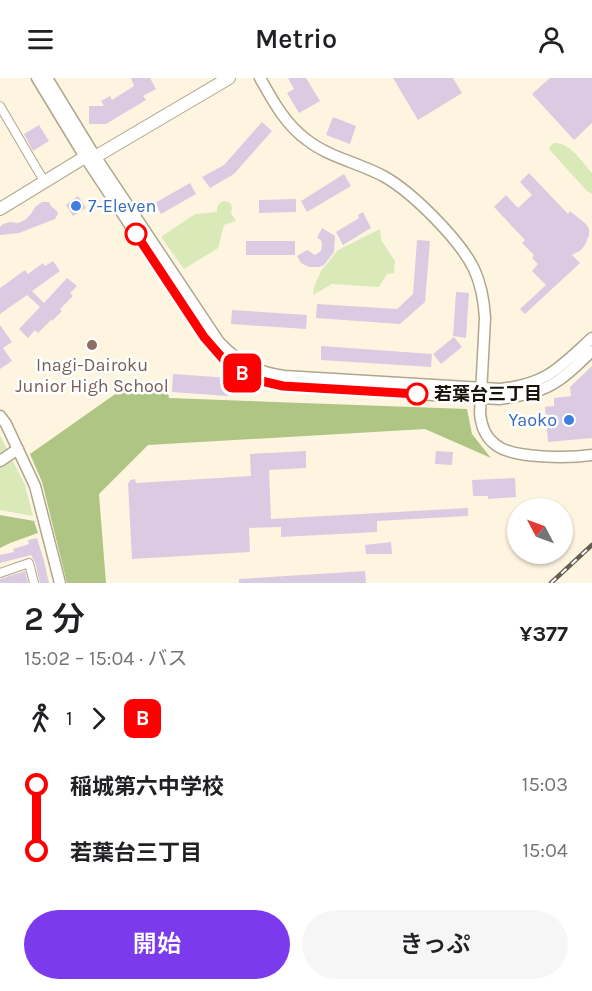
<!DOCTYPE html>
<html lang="ja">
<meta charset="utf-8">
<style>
body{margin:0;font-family:Karla,"Noto Sans JP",sans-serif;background:#f6f6f6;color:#202124;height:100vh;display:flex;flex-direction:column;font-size:22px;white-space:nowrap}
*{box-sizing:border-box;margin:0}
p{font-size:20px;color:#757577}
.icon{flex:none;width:33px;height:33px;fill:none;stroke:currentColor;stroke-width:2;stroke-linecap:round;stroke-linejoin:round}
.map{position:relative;height:505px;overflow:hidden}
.sheet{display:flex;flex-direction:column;background:#fff;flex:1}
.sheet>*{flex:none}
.badge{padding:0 12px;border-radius:9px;font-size:21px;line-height:39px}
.needle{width:39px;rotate:311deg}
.fabs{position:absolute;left:507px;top:420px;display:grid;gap:12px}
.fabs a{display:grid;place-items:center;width:66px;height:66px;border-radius:50%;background:#fff;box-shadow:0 2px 4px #0004;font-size:30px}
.map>.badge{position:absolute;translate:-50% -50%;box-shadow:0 0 0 3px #fff}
.legs{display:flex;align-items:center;gap:9px;height:66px;padding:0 24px;font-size:20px}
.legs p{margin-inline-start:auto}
.overview{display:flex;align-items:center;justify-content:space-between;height:102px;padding:0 24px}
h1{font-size:33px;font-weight:600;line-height:45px}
.primary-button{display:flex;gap:12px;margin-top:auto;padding:12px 24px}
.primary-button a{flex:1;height:69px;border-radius:36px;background:#7c3aed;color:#fff;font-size:24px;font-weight:600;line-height:69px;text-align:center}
.primary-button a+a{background:#f6f6f6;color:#202124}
ul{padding:0 24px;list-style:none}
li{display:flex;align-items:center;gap:21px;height:66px;font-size:22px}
li i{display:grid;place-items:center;width:9px;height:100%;margin:0 8px;background:currentColor}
li i::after{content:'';width:15px;height:15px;margin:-8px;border:4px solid;border-radius:50%;background:#fff}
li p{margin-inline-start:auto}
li:first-child i{background:linear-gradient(#0000 50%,currentColor 0)}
li:last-child i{background:linear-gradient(currentColor 50%,#0000 0)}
header{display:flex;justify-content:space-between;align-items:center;height:78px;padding:0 24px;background:#fff;font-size:27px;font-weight:600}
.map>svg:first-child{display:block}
</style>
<header><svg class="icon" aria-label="menu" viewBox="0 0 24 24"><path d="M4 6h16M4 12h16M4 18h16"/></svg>Metrio<svg class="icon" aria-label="person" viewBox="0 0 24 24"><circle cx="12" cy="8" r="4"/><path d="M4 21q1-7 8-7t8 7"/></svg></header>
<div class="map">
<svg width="592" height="505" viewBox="0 0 592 505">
<rect width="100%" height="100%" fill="#fef5e0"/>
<g fill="#d9eab8">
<path d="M554,65c16,-1 28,19 38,30v21l-5,-3 -38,-42 2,-4z"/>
<path d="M224,123c8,1 9,5 7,12l5,8 -12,4 -6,23 -34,21 -23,-32 34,-23 22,-2c0,-6 1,-9 7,-11z"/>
<path d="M380,151l1,11 14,21 -1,12 -7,1 -8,13 -47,-3 -19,11 1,-8 7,-16 17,-21z"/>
<path d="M0,357l25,50 8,31 -33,-6z"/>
</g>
<g fill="#afc583">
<path d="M166,304l3,16 298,11 5,25 19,24 -66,-29 -277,16 -49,49 7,89h-39l-25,-101 -12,-28 91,-64 33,-1z"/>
<path d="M0,437l34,6 4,12 -28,10 -10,5z"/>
</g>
<g fill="#dacbe3">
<path d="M131,0h19l6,11 -13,7 3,4 -40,24h-17v-18h15l-3,-5 9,-5 2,4 22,-14z"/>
<path d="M288,0h18l14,23 -21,12 -12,-20 7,-4z"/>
<path d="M393,0h60l9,15 -44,27z"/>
<path d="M550,0h42v45l-18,17 -42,-46z"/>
<path d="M333,39l23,9 -6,18 -24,-9z"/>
<path d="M262,44l10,9 -38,43 -24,14 -8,-11 22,-12z"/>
<path d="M39,47l10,16 -16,10 -9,-17z"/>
<path d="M529,95l39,41 2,-3 16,13 3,5v6l-4,10 -4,5 -9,5 8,8 -55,51 -5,-5 26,-24 -14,-14 6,-7 -6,-6 2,-3 -12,-12 3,-3 -31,-33 12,-12 12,13 14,-13 -12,-13z"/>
<path d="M344,96l7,12 -44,26 -6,-11z"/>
<path d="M190,105l6,11 -35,20 -6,-11z"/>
<path d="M78,118l8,12 -13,8 -7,-11z"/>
<path d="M296,121v13l-37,1v-13z"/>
<path d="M42,124h7l2,4 5,4 2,4 -3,5 -36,14 -19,2v-8l3,-3 7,-2 8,1 7,-3 6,-6 4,-7z"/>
<path d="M363,134l8,16 -28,17 -7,-13 23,-14 -1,-3z"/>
<path d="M322,150l13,8 -1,16 -10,13 -5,2h-10l-8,-4 -4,-7 10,-6 8,5 6,-4 1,-6 -1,-5 -4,-2z"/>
<path d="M417,162l13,1 -5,61 -25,22 -84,-6 1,-14 80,5 16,-15z"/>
<rect x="246" y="163" width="49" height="14"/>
<path d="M53,183l7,10 -28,20 12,12 23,-25 10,8 -7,7 3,3 -13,13 2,2 -10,10 -1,-1 -13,13 -3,-3 -7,8 -9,-9 21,-22 -13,-12 -27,19v-26l25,-18 3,4 15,-11 2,3z"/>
<path d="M456,214l13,1 -3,45 -13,-2z"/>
<path d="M232,232l75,5 -1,14 -75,-5z"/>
<path d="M0,247l12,17 -9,6 9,13 -12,8z"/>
<path d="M454,259l8,10 -21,17 -8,-10z"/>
<path d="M321,268l111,8 -1,13 -110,-7z"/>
<path d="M592,288v72l-44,4 -3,-35 9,-1v-8l17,-2 -1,-9z"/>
<path d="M173,296l57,4 -2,18 -56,-4z"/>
<path d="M306,373v17l-37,2 2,49 197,-11v8l-91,5v11l-96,5v-10l-32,1 1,24 -118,7 -4,-76 2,-1v-2l5,-1 1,4 115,-7 -1,-22z"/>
<path d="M436,373l17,1 -1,13 -17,-1z"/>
<path d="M515,400l1,19 -28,2v-3h-15l-1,-16z"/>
<path d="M37,460l7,23 5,22h-9l-5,-21 -4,-7 -31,8v-8l14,-3 -1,-3 16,-5 -1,-4z"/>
<path d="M391,464l1,12h-26l-1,-9z"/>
<path d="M25,493l3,12h-28v-4z"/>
<path d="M365,493l1,12h-127v-4z"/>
</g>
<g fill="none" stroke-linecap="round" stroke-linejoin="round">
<g stroke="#b0a68d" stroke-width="10">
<g id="street">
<path d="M0,28l44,75"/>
<path d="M0,495l29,-10 5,20"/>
</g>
</g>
<g stroke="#b0a68d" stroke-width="13">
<g id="secondary">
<path d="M37,0l48,79 119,180c25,31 41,41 79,49l216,13c21,-3 42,-6 60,-19 12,-8 22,-19 33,-29"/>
<path d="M47,0l44,72 128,192c20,21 37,30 65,34l216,13c47,-5 59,-21 92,-51"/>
<path d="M260,0c13,23 25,46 47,62 23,18 53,23 78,37 28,16 75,63 89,92 7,15 10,32 11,49l-5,95c1,13 5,24 16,32 17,14 74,13 96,10"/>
<path d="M0,338l6,8 29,62 25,97"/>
<path d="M0,383l18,-12"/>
</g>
</g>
<g stroke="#b0a68d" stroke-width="14">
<path id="primary" d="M0,131l85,-52h10l134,-79"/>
</g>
<use href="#street" stroke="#fff" stroke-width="8"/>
<use href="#secondary" stroke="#fff" stroke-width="10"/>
<use href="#primary" stroke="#fff" stroke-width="12"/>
<g stroke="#645f52" stroke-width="4.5">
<path id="rail" d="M551,505l41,-38"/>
</g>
<use href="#rail" stroke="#fff" stroke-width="2" stroke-dasharray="7" stroke-linecap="butt"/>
</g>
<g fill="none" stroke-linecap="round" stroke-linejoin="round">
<g stroke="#fff" stroke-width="14">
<path id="line-1" d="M136,156l68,103 20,23 19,13 14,7 26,6 134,8"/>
</g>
<use href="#line-1" stroke="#f00" stroke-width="9"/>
</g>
<g fill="#3f7fe0" stroke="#fff" stroke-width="2">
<circle cx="76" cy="128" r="6"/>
<circle cx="569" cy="342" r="6"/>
</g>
<g fill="#fff" stroke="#f00" stroke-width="3">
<circle cx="136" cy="156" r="10"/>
<circle cx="417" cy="316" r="10"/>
</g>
<circle fill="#8d6e63" stroke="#fff" stroke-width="2" cx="92" cy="267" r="6"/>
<g text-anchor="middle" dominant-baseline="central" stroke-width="5" stroke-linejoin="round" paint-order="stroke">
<g font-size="18" fill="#366cbe" stroke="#fff" text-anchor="start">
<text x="88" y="128">7-Eleven</text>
<text x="557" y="342" text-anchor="end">Yaoko</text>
</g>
<g font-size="18" fill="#785e54" stroke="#fff">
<text x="92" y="287">Inagi-Dairoku<tspan x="92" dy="21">Junior High School</tspan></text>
</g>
<g font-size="18" font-weight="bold" fill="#17130a" stroke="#fff" text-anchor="start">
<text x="434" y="316">若葉台三丁目</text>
</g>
</g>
</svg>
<div class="fabs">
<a><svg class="needle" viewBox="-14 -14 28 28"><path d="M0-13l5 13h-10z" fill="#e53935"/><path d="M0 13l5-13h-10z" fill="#757577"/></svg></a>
</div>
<b class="badge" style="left:242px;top:295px;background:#f00;color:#fff">B</b>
</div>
<section class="sheet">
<div class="overview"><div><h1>2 分</h1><p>15:02 – 15:04 · バス</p></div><b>¥377</b></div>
<div class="legs"><svg class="icon" aria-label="walk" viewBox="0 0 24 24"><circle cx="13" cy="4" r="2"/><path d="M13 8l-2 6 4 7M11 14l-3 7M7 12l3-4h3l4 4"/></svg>1<svg class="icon" aria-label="forward" viewBox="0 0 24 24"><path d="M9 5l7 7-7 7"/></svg><b class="badge" style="background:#f00;color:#fff">B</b></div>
<ul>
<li><i style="color:#f00"></i><b>稲城第六中学校</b><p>15:03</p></li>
<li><i style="color:#f00"></i><b>若葉台三丁目</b><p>15:04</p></li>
</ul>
<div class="primary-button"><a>開始</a><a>きっぷ</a></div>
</section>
